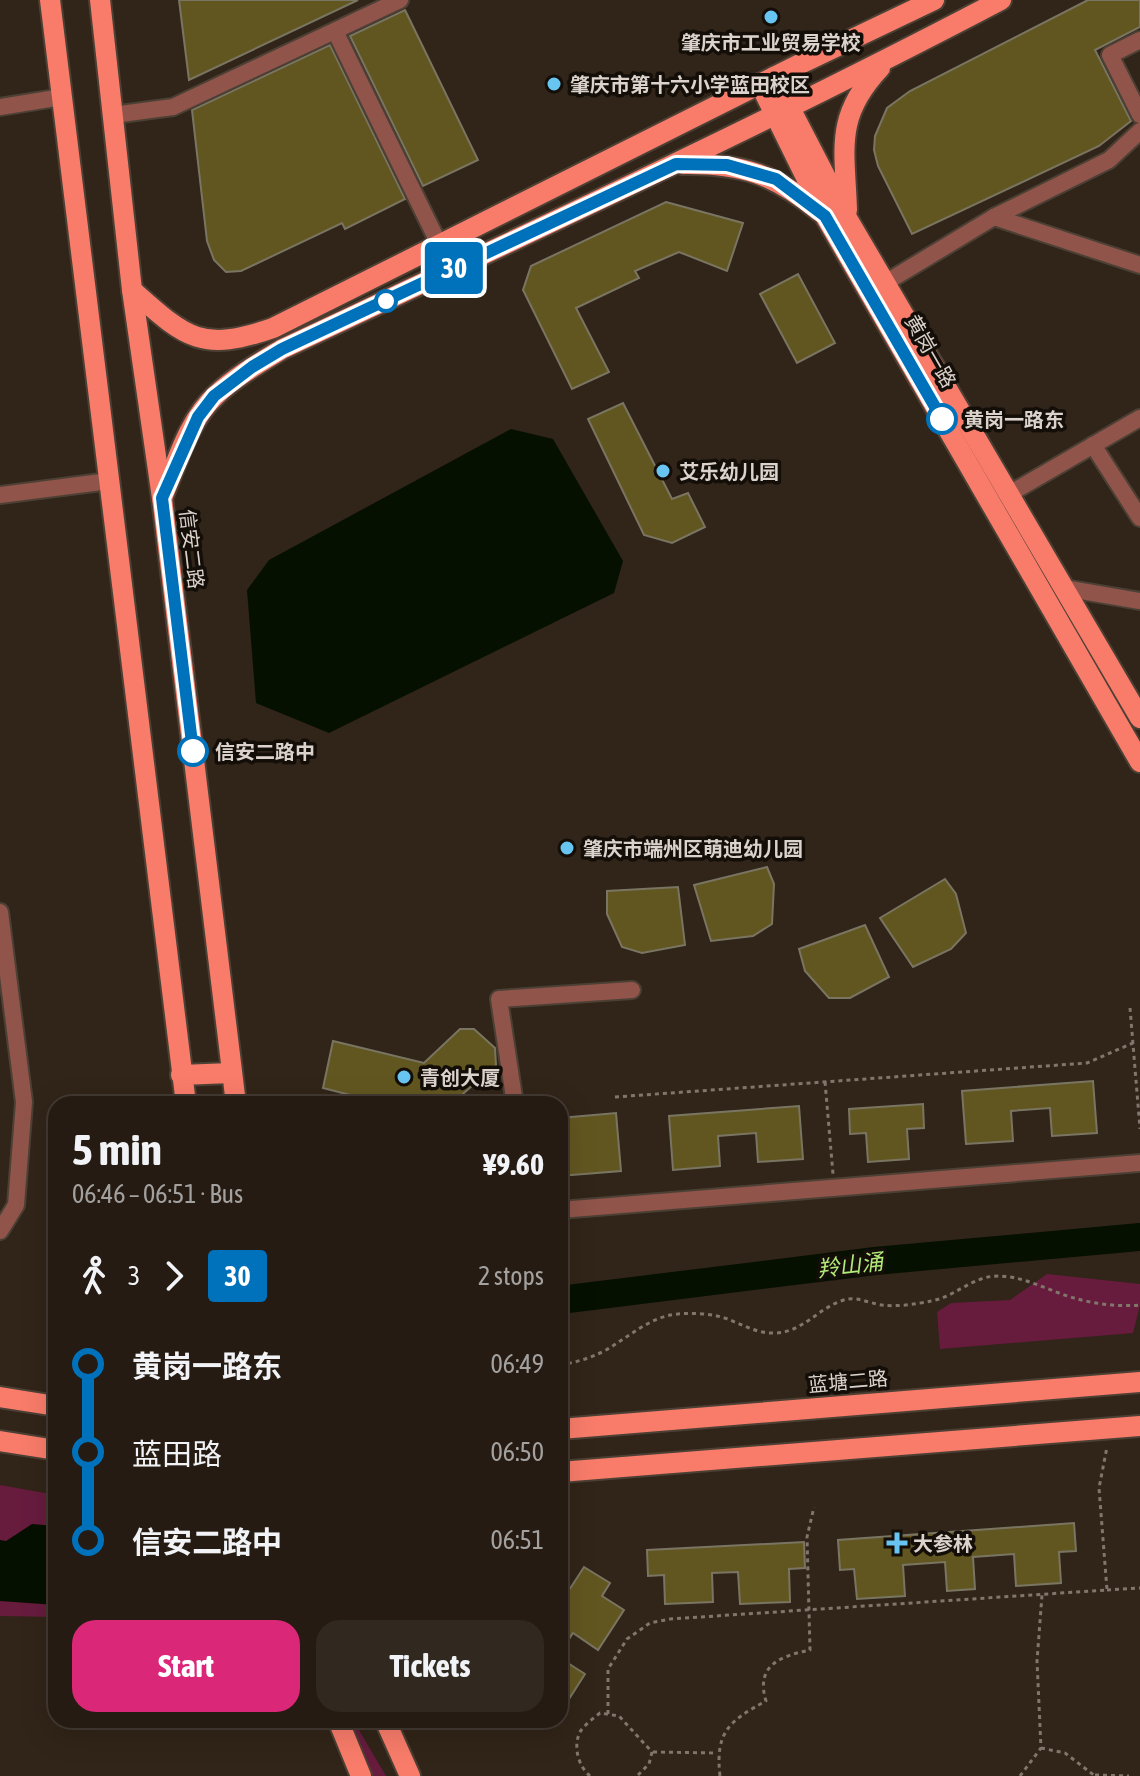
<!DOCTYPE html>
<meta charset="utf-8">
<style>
body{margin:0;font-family:"Asap Condensed","Noto Sans SC",sans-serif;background:#312820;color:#f1f3f6;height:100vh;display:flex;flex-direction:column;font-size:30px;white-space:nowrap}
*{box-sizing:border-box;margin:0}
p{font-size:26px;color:#a3a19f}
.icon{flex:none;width:44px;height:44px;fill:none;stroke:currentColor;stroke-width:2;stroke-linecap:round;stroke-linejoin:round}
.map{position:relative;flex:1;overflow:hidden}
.side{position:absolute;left:48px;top:1096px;width:520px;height:632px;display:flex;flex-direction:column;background:#251b12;border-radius:24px;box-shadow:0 8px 32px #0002,0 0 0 2px #423932}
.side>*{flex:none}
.badge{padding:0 16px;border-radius:6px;font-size:28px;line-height:52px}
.map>.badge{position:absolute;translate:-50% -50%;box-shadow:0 0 0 4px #fff}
.legs{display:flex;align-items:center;gap:12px;height:88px;padding:0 24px;font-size:26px}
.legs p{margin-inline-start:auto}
.overview{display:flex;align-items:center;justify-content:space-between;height:136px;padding:0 24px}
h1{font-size:44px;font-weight:700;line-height:60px}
.cta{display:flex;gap:16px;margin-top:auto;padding:16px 24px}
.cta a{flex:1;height:92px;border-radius:24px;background:#db2777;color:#fff;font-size:32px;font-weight:700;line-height:92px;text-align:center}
.cta a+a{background:#312820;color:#f1f3f6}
ul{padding:0 24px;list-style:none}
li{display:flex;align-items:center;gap:28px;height:88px;font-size:30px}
li i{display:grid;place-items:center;width:12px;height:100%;margin:0 10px;background:currentColor}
li i::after{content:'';width:20px;height:20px;margin:-10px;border:6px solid;border-radius:50%;background:#251b12}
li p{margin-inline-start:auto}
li:first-child i{background:linear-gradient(#0000 50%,currentColor 0)}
li:last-child i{background:linear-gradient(currentColor 50%,#0000 0)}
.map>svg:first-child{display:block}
</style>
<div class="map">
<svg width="1140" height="1776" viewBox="0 0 1140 1776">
<rect width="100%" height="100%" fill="#312418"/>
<g fill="#671c3e">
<path d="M1047,1274l93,10v21l-7,28 -193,16 -3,-37 14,-9 59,-3z"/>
<path d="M0,1485l56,10v122l-56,-1z"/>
<path d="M345,1720h8l33,56h-18z"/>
</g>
<g fill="#061000">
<path d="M511,429l42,10 70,122 -9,32 -285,140 -73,-30 -9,-113 22,-30z"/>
<path d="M32,1524l24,2v79l-56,-4v-61l6,1z"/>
</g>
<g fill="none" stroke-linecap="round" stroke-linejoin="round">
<path stroke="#061000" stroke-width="28" d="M560,1300l315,-39 265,-24"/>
</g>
<g fill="#625620" stroke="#797562" stroke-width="2">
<path d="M179,0h179l-169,80z"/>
<path d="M1088,0h52v27l-45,23 36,71 -32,25 -187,88 -34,-68 -4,-16 1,-14 12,-28 23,-17z"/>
<path d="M405,10l73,150 -55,26 -73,-150z"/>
<path d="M330,45l75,154 -60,30 -3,-6 -101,48 -15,1 -12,-12 -7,-19 -15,-131z"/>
<path d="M666,202l77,21 -16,48 -48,-19 -44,19 4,7 -63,30 33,64 -37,17 -49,-99 8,-24z"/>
<path d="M798,274l37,69 -38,20 -37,-69z"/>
<path d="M623,403l49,96 16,-6 17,34 -33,16 -28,-8 -56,-116z"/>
<path d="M767,867l7,17 -2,40 -19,12 -42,5 -17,-56z"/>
<path d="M945,879l11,15 10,39 -15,16 -38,18 -33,-49z"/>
<path d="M678,887l7,58 -43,8 -20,-6 -15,-33v-23z"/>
<path d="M865,925l24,52 -39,21h-21l-24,-27 -6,-22z"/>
<path d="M460,1029h14l21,19 1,17 -39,34 1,5h-73l-62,-16 10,-47 91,22z"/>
<path d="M1093,1081l4,52 -45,3 -2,-28 -39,3 2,30 -47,3 -4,-53z"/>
<path d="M923,1104l1,24 -17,1 2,30 -41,3 -2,-29 -16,1 -1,-25z"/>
<path d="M799,1106l4,53 -45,3 -2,-29 -38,3 2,30 -47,4 -4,-54z"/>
<path d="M616,1113l5,58 -61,5v-58z"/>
<path d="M1074,1523l2,28 -17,1 2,31 -45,3 -2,-32 -41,3 2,32 -28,2 -2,-29 -42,3 2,31 -48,3 -3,-30 -14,1 -2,-30z"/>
<path d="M804,1542l1,26 -16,1 1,33 -50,2 -2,-32 -26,1 1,29 -48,2 -1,-29 -16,1 -1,-26z"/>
<path d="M584,1567l26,16 -8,13 22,14 -26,40 -25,-17 -13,20v-49z"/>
<path d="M560,1658l25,16 -25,39z"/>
</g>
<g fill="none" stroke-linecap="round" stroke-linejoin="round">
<g stroke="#4c4035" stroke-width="20">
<g id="minor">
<path d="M335,31l104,213"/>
<path d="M1140,40l-30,15 30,60"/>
<path d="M0,107l62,-10"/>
<path d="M113,115l60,-8 227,-107"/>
<path d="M994,217l146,48"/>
<path d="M885,283l109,-66 115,-57 31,-29"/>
<path d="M1093,445l47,73"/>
<path d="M1009,494l131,-76"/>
<path d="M0,495l109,-14"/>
<path d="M1064,588l76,13"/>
<path d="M0,912l24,190 -8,103 -16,26"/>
<path d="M515,1104l-16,-105 133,-9"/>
<path d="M560,1210l580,-47"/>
</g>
</g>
<g stroke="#4c4035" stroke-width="24">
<g id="major">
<path d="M50,0l136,1104"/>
<path d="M100,0l32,290 30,208 74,606"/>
<path d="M774,77l73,141 293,500"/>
<path d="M760,84l65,132 315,546"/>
<path d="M683,164c58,-1 91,10 136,47"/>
<path d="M847,210c-2,-61 -13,-93 33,-142"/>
<path d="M132,290c54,48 69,63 141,38l525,-263 136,-65"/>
<path d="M162,498c14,-33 26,-78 54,-103 19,-18 43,-32 66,-46 241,-113 483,-225 719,-349"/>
<path d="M181,1075l50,-2"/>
<path d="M0,1397l56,9"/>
<path d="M560,1429l580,-47"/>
<path d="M0,1441l56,9"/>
<path d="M560,1472l580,-46"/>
<path d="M338,1720l23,56"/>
<path d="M385,1720l25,56"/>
</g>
</g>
<g stroke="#81766c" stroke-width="3" stroke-dasharray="4 4" stroke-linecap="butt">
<path d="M1130,1008l10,121"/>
<path d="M825,1082l8,92"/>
<path d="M615,1097l472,-34 46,-20"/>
<path d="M560,1365c17,-3 31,-7 46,-15 21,-12 39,-29 64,-35 17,-3 44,-2 60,5 15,6 29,14 46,13 26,-1 42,-24 65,-32 15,-6 26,2 41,4 14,2 35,-1 49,-4 24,-4 41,-25 67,-25 26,0 51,15 76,22 21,6 44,9 66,7"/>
<path d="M1107,1590l33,-2"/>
<path d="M608,1714v-45l19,-30 23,-16 20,-4 437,-29 -8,-102 8,-41"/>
<path d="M1041,1748l24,5 30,23"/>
<path d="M653,1752l64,1"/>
<path d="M1095,1775l34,1"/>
<path d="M590,1776c-12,-10 -17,-30 -10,-44 4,-7 14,-14 20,-19l19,3 33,36 -3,12 -12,12"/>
<path d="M720,1776c-5,-44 9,-55 46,-75 -11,-36 15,-45 44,-51l-3,-113 7,-30"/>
<path d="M1020,1776l21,-28 -4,-87 5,-66"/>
</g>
<use href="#minor" stroke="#90544a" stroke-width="16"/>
<use href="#major" stroke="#f97c6a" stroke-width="20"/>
</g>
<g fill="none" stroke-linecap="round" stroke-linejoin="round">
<g stroke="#fff" stroke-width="18">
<path id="line-1" d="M193,751l-31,-253 36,-81 16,-21 38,-29 30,-18 394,-185 51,1 49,14 49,37 117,203"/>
</g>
<use href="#line-1" stroke="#0072bc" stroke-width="12"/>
</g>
<g fill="#68c4f0" stroke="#140e09" stroke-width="3">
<circle cx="771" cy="17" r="8"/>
<circle cx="554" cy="84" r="8"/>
<circle cx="663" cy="471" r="8"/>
<circle cx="567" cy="848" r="8"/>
<circle cx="404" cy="1077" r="8"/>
<path d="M893 1531h8v8h8v8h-8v8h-8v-8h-8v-8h8z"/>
</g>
<g fill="#fff" stroke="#0072bc" stroke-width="4">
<circle cx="386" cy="301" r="10"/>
<circle cx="942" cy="419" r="14"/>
<circle cx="193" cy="751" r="14"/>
</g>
<g text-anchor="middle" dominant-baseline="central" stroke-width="7" stroke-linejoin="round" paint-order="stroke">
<g font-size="20" font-weight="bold" fill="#dbd2cb" stroke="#140e09" text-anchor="start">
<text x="771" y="42" text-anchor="middle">肇庆市工业贸易学校</text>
<text x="570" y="84">肇庆市第十六小学蓝田校区</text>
<text x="679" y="471">艾乐幼儿园</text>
<text x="583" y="848">肇庆市端州区萌迪幼儿园</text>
<text x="420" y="1077">青创大厦</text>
<text x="913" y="1543">大参林</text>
</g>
<g font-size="20" fill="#dbd2cb" stroke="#140e09">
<text transform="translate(931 351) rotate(60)">黄岗一路</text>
<text transform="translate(192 549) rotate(83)">信安二路</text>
<text transform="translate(848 1381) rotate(-5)">蓝塘二路</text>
</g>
<g font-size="20" font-weight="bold" fill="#dbd2cb" stroke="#140e09" text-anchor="start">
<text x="964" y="419">黄岗一路东</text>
<text x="215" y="751">信安二路中</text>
</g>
<g font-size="22" font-style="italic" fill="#b3eb7a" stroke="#140e09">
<text transform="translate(850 1265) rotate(-7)">羚山涌</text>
</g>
</g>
</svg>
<b class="badge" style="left:454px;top:268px;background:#0072bc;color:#fff">30</b>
<section class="side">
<div class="overview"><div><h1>5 min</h1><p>06:46 – 06:51 · Bus</p></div><b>¥9.60</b></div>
<div class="legs"><svg class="icon" aria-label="walk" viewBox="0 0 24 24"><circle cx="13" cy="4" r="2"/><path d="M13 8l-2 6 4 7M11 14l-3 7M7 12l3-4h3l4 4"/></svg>3<svg class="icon" aria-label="forward" viewBox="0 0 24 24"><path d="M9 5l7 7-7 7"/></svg><b class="badge" style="background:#0072bc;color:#fff">30</b><p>2 stops</p></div>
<ul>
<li><i style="color:#0072bc"></i><b>黄岗一路东</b><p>06:49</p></li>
<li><i style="color:#0072bc"></i><span>蓝田路</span><p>06:50</p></li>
<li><i style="color:#0072bc"></i><b>信安二路中</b><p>06:51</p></li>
</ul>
<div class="cta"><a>Start</a><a>Tickets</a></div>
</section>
</div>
